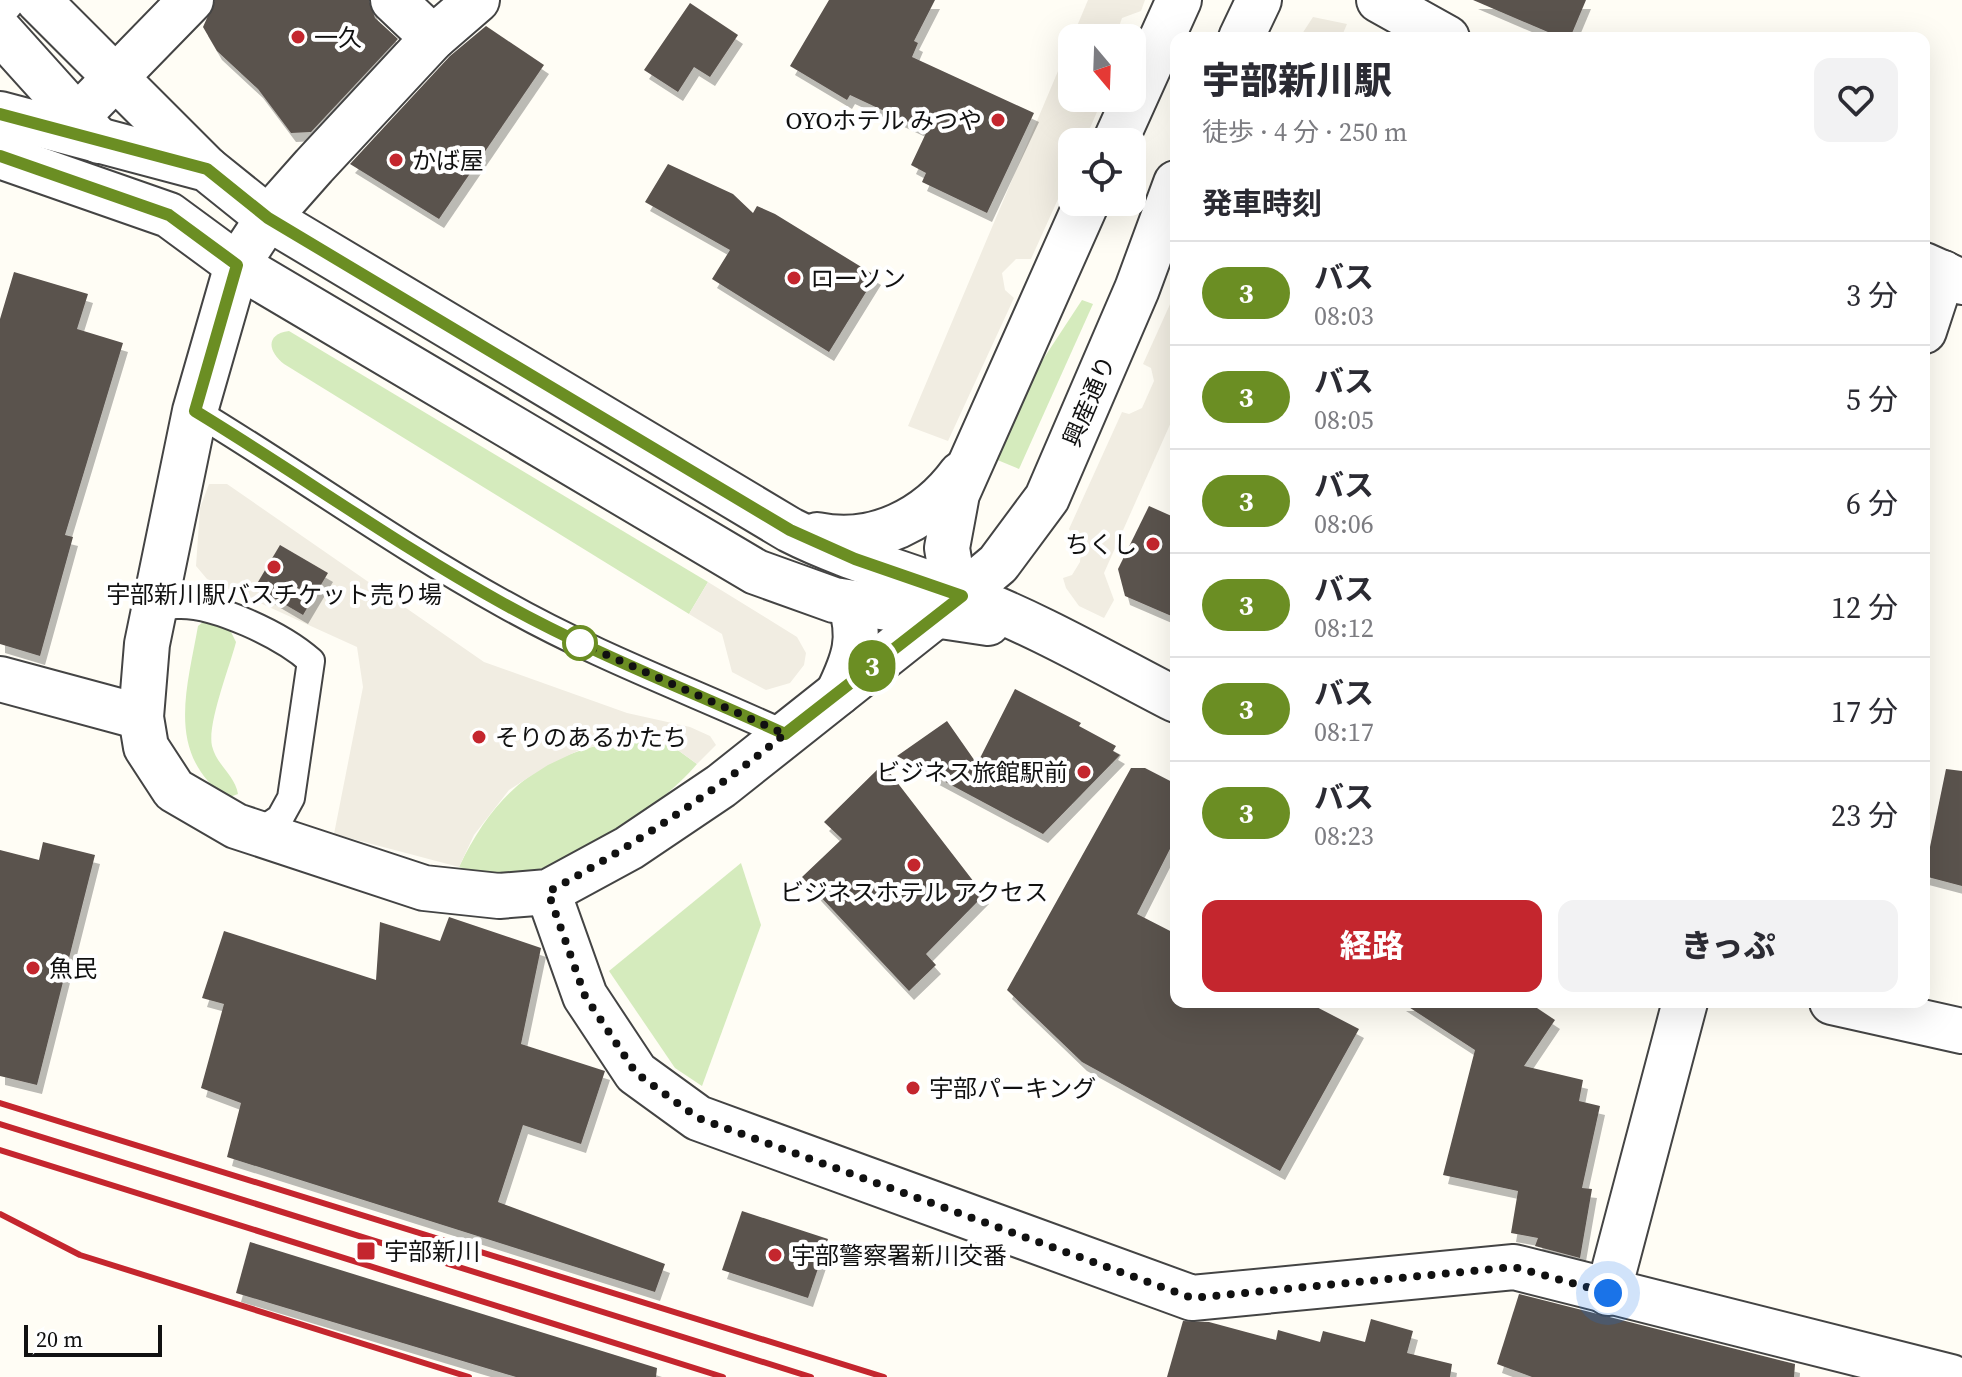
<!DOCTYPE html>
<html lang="ja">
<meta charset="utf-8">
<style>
body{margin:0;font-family:"Source Serif 4","Noto Sans JP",serif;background:#f2f2f3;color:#2b2b33;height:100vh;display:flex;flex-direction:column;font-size:30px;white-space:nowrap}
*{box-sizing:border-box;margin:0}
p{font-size:26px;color:#7c7c81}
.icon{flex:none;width:44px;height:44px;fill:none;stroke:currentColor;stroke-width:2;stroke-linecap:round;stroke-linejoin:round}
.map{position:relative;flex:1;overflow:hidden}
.panel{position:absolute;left:1170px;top:32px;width:760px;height:976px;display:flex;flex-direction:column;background:#fff;border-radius:16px;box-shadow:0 8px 32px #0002}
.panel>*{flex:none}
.badge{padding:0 16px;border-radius:26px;font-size:28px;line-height:52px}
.needle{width:52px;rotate:161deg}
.buttons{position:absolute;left:1058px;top:24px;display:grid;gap:16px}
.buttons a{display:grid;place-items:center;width:88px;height:88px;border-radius:16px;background:#fff;box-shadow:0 8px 32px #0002;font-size:40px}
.scale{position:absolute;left:24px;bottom:20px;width:138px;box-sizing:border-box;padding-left:8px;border:4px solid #111;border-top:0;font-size:22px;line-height:28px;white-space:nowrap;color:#111;-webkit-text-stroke:6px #fff;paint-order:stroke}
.you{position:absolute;width:40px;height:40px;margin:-20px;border:6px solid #fff;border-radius:50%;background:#1a73e8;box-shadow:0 0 0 12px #1a73e833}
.map>.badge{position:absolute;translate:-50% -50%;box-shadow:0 0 0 4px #fff}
h2{padding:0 32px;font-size:30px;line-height:72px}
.round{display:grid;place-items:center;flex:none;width:84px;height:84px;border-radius:16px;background:#f2f2f3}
.head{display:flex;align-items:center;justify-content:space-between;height:136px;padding:0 32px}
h1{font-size:38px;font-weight:800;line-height:60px}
.action{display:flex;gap:16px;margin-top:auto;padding:16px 32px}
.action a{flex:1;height:92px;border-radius:16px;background:#c4262e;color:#fff;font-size:32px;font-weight:800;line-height:92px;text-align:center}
.action a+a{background:#f2f2f3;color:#2b2b33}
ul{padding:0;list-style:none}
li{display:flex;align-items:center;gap:24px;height:104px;padding:0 32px;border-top:2px solid #e1e1e2}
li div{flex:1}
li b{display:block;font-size:30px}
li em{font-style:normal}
li .badge{min-width:88px;font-weight:700;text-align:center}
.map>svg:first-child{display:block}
</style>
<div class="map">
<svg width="1962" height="1377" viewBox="0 0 1962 1377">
<defs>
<filter id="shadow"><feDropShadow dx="5" dy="9" stdDeviation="0" flood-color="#0004"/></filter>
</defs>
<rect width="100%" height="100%" fill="#fffdf5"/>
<g fill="#d5ebbd">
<path d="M1082,300l11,4 -74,165 -24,-10 43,-92z"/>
<path d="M289,331l419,251 -19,32 -405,-250c-16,-12 -19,-30 5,-33z"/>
<path d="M203,622l27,8 6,12c-6,24 -29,82 -24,104 5,20 23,29 26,48l-11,4c-62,-44 -40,-109 -29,-172z"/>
<path d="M646,739l29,9 22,16c-41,47 -126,105 -190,112 -16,1 -33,-4 -48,-9 39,-82 94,-123 187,-128z"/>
<path d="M741,863l20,62 -59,161 -27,-18 -66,-97z"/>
</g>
<g fill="#f1ede2">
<path d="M1088,0h57l-4,11 -19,7 -7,20h-43z"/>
<path d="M1313,17l34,7 -6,14h-47l8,-4z"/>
<path d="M1072,38v60h31l-19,44h-12v26l-41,91h-15l-14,14 3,17 9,8 -66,143 -40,-15z"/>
<path d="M1176,291v120l-72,162 10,27 -10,18 -25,-12 -13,-18 -3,-10 9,-3 8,-13 1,-13 -12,-20 53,-117 7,2 13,-6 12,-27 -3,-13 -8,-4z"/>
<path d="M209,484h18l257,178 143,51 63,14 20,9 6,9 -19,19 -22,-16 -29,-9 -62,9 -36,17 -39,25 -35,45 -15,32 -125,-33 29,-147 -6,-40 -150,-68 -11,-13 4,-58z"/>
<path d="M708,582l89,55 9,16 -2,12 -14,18 -24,7 -34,-18 -10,-38 -33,-20z"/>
</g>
<g fill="#5a524d" filter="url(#shadow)">
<path d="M215,0h154l6,18 23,21 -87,93 -20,1 -33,-44 -41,-38 -14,-24z"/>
<path d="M829,0h106l-21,41 4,2 -6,14 122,56 -47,100 -65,-31 4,-9 -15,-8 16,-34 -77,-36 -3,5 -57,-34z"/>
<path d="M1473,0h113l-16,38h-8z"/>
<path d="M690,3l48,32 -28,42 -16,-10 -16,25 -34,-22z"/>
<path d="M486,26l58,39 -105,154 -89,-55 100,-108z"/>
<path d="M668,164l65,30 20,19 4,-7 18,8 101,62 -47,76 -117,-73 18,-29 -85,-48z"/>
<path d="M14,272l74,22 -11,35 46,14 -58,192 8,2 -33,119 -40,-12v-325z"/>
<path d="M1149,506l27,12v100l-51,-22 -7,-27z"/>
<path d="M280,545l48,28 -25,42 -48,-28z"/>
<path d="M1015,689l66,34 -2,3 37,20 -3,5 7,4 -77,79 -146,-78 50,-35 30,43z"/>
<path d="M883,764l101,131 -58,59 10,11 -27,26 -107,-114 40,-38 -18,-17z"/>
<path d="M1131,768h14l31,16v53l-39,77 39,20v68h131l52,27 -79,142 -198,-109 -75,-72z"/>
<path d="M1946,769l16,2v115l-38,-10z"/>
<path d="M43,842l52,13 -58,230 -37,-9v-226l39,10z"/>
<path d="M449,917l92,31 -20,96 84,27 -24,73 -58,-19 -25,77 167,62 -10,28 -428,-135 14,-54 -40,-15 23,-84 -22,-6 22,-67 152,49 4,-58 60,19z"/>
<path d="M1401,1002h127l27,18 -31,46 59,14 -4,21 21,5 -18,82 10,1 -12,69 -45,-12 3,-8 -27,-5 7,-42 -75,-16 32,-125z"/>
<path d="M742,1211l86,28 -20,59 -86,-28z"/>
<path d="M250,1242l407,126 -1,9h-140l-280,-84z"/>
<path d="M1519,1294l276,70 -1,13h-262l-35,-13z"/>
<path d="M1371,1319l42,12 -6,22 45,11 -2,13h-283l16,-56 26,1 67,18 2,-10 42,12 3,-11 42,11z"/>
</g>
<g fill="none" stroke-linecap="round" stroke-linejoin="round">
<g stroke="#444" stroke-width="30">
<g id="service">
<path d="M195,411c104,63 202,134 309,193 90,51 187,87 281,130"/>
<path d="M153,613c7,-3 16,-8 24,-8 38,-2 106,31 134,56l-20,137 -11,20 -22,15"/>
</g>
</g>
<g stroke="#444" stroke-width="48">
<g id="minor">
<path d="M393,0l40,38"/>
<path d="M477,0l-44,38 -119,128 -46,52 -31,47 -42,146 -48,233 -6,73 5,30 28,43 62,36 188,62 75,8 49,-4 81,-44 92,-62 213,-169"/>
<path d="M0,2l2,-2"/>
<path d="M76,118l115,-118"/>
<path d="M1924,331l19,-58"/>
<path d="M0,679l141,38"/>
<path d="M838,693c16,-33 24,-55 12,-90"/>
<path d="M548,892l37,104 51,77 62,45 494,180 322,-31 437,110"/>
<path d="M1608,1293l77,-291"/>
</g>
</g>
<g stroke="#444" stroke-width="48">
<g id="tertiary">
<path d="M38,0l168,168"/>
<path d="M1379,0l68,38"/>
<path d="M0,31l99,110"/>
<path d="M1241,38l18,-38"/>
<path d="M0,114l207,55 61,49 522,312c55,28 114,43 171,65 75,28 145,69 215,105"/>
<path d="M1115,142l64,-142"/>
<path d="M0,156l169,59 68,50 519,307 78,28 154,23"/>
<path d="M1924,265l38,17"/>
<path d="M817,535c57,12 111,-16 144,-61"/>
<path d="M942,611l56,-47 49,-66 90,-209 39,-106"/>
<path d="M976,611l-14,-15 -11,-24 -4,-24 10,-54 130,-292"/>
<path d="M1832,1002l130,29"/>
</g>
</g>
<use href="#service" stroke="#fff" stroke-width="26"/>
<use href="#minor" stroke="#fff" stroke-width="44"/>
<use href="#tertiary" stroke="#fff" stroke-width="44"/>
<g stroke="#c4262e" stroke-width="6">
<path d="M0,1103l884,274"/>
<path d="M0,1124l811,253"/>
<path d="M0,1150l723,227"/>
<path d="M0,1214l80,41 389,122"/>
</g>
</g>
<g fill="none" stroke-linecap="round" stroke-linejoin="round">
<g stroke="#fff" stroke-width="18">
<path id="line" d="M0,114l207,55 61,49 522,312 65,29 107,37 -177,138c-94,-43 -191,-80 -281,-130 -107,-59 -205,-130 -309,-193l42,-146 -68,-50 -169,-59"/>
</g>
<use href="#line" stroke="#6b8e23" stroke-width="12"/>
<path stroke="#111" stroke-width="8" stroke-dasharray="0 14.4" d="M580,643l205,91c-75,61 -152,112 -237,158l37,104 51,77 62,45 494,180 322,-31 94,26"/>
</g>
<g fill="#c4262e" stroke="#fff" stroke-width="3">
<circle cx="298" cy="37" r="8"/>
<circle cx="998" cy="120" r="8"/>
<circle cx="396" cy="160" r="8"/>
<circle cx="794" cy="278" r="8"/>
<circle cx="1153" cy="544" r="8"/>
<circle cx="274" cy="567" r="8"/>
<circle cx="479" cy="737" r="8"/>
<circle cx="1084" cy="772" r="8"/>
<circle cx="914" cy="865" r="8"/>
<circle cx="33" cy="968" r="8"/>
<circle cx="913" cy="1088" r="8"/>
<rect x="356" y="1241" width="20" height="20" rx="4"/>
<circle cx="775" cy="1255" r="8"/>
</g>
<circle fill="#fff" stroke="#6b8e23" stroke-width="4" cx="580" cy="643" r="16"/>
<g text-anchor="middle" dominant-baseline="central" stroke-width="8" stroke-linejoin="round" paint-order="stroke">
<g font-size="24" fill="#111" stroke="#fff" text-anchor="start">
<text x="314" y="37">一久</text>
<text x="982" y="120" text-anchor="end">OYOホテル みつや</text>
<text x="412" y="160">かば屋</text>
<text x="810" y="278">ローソン</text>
<text x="1137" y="544" text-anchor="end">ちくし</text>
<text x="274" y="594" text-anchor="middle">宇部新川駅バスチケット売り場</text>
<text x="495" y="737">そりのあるかたち</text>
<text x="1068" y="772" text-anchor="end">ビジネス旅館駅前</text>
<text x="914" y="892" text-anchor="middle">ビジネスホテル アクセス</text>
<text x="49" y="968">魚民</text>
<text x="929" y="1088">宇部パーキング</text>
<text x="384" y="1251">宇部新川</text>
<text x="791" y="1255">宇部警察署新川交番</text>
</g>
<g font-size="24" fill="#111" stroke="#fff">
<text transform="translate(1089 401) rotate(-67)">興産通り</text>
</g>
</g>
</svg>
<div class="buttons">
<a><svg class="needle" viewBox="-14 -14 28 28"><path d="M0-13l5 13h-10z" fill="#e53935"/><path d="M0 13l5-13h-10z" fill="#7c7c81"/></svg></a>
<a><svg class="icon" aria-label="locate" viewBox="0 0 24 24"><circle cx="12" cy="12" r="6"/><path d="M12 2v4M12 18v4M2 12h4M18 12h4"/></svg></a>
</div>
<div class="scale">20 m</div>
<div class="you" style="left:1608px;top:1293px"></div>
<b class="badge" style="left:872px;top:666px;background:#6b8e23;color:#fff">3</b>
<section class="panel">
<div class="head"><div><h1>宇部新川駅</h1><p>徒歩 · 4 分 · 250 m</p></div><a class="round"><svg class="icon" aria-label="heart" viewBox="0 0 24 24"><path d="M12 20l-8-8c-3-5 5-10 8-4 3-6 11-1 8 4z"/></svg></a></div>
<h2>発車時刻</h2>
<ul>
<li><span class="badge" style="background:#6b8e23;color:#fff">3</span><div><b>バス</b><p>08:03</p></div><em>3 分</em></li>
<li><span class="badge" style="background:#6b8e23;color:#fff">3</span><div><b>バス</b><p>08:05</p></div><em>5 分</em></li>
<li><span class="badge" style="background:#6b8e23;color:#fff">3</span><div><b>バス</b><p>08:06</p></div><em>6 分</em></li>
<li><span class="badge" style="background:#6b8e23;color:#fff">3</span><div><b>バス</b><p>08:12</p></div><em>12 分</em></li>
<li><span class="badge" style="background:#6b8e23;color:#fff">3</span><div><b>バス</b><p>08:17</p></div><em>17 分</em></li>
<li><span class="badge" style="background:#6b8e23;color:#fff">3</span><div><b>バス</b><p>08:23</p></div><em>23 分</em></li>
</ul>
<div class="action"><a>経路</a><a>きっぷ</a></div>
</section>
</div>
